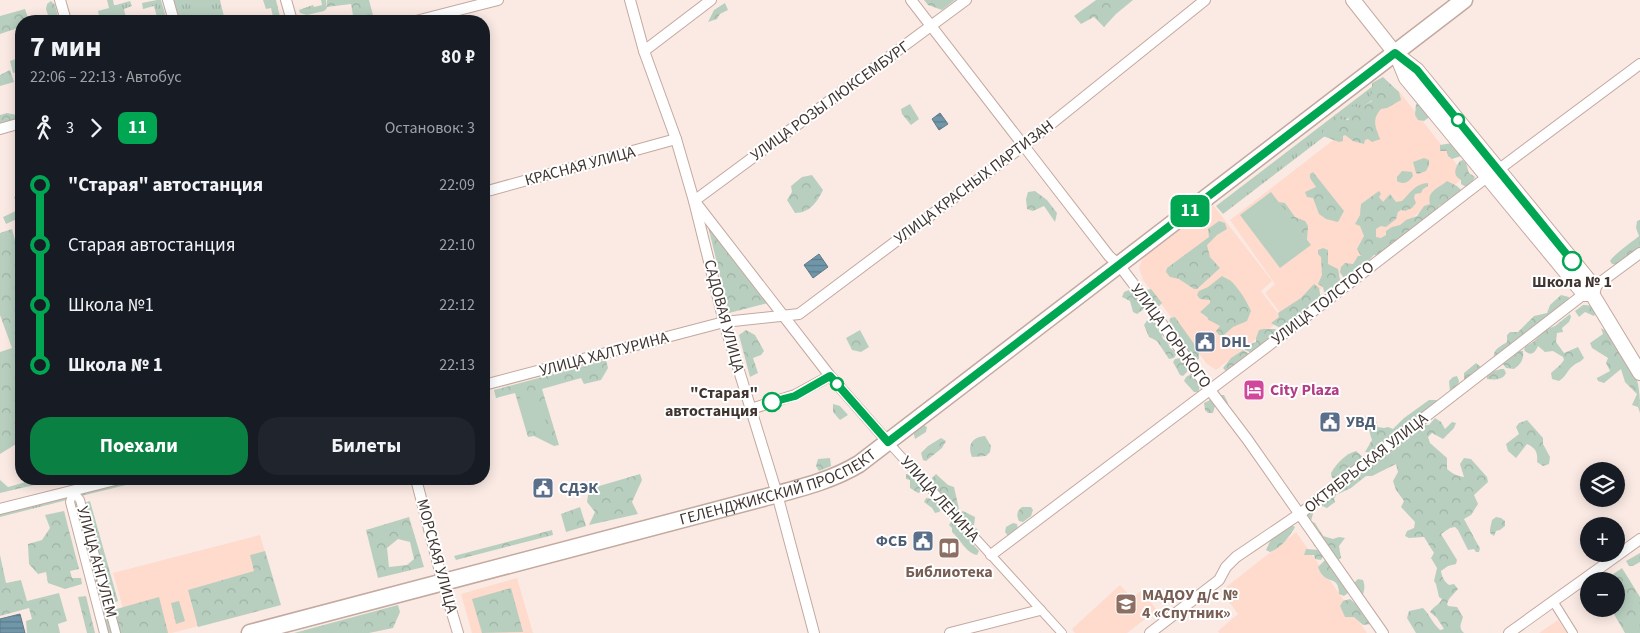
<!DOCTYPE html>
<html lang="ru">
<meta charset="utf-8">
<style>
body{margin:0;font-family:"Source Sans 3",sans-serif;background:#20242c;color:#f1f3f6;height:100vh;display:flex;flex-direction:column;font-size:19px;white-space:nowrap}
*{box-sizing:border-box;margin:0}
p{font-size:16px;color:#9ea1a6}
.icon{flex:none;width:28px;height:28px;fill:none;stroke:currentColor;stroke-width:2;stroke-linecap:round;stroke-linejoin:round}
.map{position:relative;flex:1;overflow:hidden}
.panel{position:absolute;left:15px;top:15px;width:475px;height:470px;display:flex;flex-direction:column;background:#171b24;border-radius:20px;box-shadow:0 2px 12px #0003}
.panel>*{flex:none}
.badge{padding:0 10px;border-radius:8px;font-size:18px;line-height:32px}
.controls{position:absolute;left:1580px;top:462px;display:grid;gap:10px}
.controls a{display:grid;place-items:center;width:45px;height:45px;border-radius:50%;background:#171b24;box-shadow:0 2px 12px #0003;font-size:25px}
.map>.badge{position:absolute;translate:-50% -50%;box-shadow:0 0 0 2px #fff}
.legs{display:flex;align-items:center;gap:8px;height:55px;padding:0 15px;font-size:16px}
.legs p{margin-inline-start:auto}
.head{display:flex;align-items:center;justify-content:space-between;height:85px;padding:0 15px}
h1{font-size:28px;font-weight:700;line-height:38px}
.primary-button{display:flex;gap:10px;margin-top:auto;padding:10px 15px}
.primary-button a{flex:1;height:58px;border-radius:20px;background:#0b8043;color:#fff;font-size:20px;font-weight:700;line-height:58px;text-align:center}
.primary-button a+a{background:#20242c;color:#f1f3f6}
ul{padding:0 15px;list-style:none}
li{display:flex;align-items:center;gap:18px;height:60px;font-size:19px}
li i{display:grid;place-items:center;width:8px;height:100%;margin:0 6px;background:currentColor}
li i::after{content:'';width:12px;height:12px;margin:-6px;border:4px solid;border-radius:50%;background:#171b24}
li p{margin-inline-start:auto}
li:first-child i{background:linear-gradient(#0000 50%,currentColor 0)}
li:last-child i{background:linear-gradient(currentColor 50%,#0000 0)}
.map>svg:first-child{display:block}
</style>
<div class="map">
<svg width="1640" height="633" viewBox="0 0 1640 633">
<defs>
<pattern id="grass-tufts" width="24" height="20" patternUnits="userSpaceOnUse" patternTransform="scale(1.25)"><rect width="24" height="20" fill="#b8cfbf"/><path d="M3 7l-1-3M5 7V3M7 7l1-3M15 17l-1-3M17 17v-4M19 17l1-3" fill="none" stroke="#9fb2a5"/></pattern>
<pattern id="forest-crowns" width="20" height="18" patternUnits="userSpaceOnUse" patternTransform="scale(1.25)"><rect width="20" height="18" fill="#b8cfbf"/><path d="M2 6a3 3 0 1 1 6 0M12 15a3 3 0 1 1 6 0" fill="none" stroke="#9fb2a5"/></pattern>
<pattern id="water-rules" width="6" height="5" patternUnits="userSpaceOnUse" patternTransform="scale(1.25)"><rect width="6" height="5" fill="#7096a9"/><path d="M0 2.5h6" fill="none" stroke="#5d7b8a"/></pattern>
</defs>
<rect width="100%" height="100%" fill="#fbeae4"/>
<g fill="#fedbcc">
<path d="M1398,90l68,86 -182,142 -19,-25 10,-9 -45,-64z"/>
<path d="M1213,205l59,76 -11,10 21,28 -66,51 -9,-6 -64,-84 -4,-12 3,-9z"/>
<path d="M1296,532l71,101h-148l-1,-2 20,-17 -17,-23z"/>
<path d="M260,535l20,69 -108,29h-42l-17,-60z"/>
<path d="M517,578l16,55h-61l-11,-39z"/>
<path d="M1120,585l12,13 9,-7 16,19 -30,23h-52l-3,-4z"/>
<path d="M1558,620l9,13h-28z"/>
</g>
<g fill="url(#grass-tufts)">
<path d="M107,0h6l1,5h2l14,-4 2,5 -8,3 2,9 -12,3h-17l3,-1 -2,-9 11,-3z"/>
<path d="M157,0h4l6,21h-9l-4,-15 -11,3 -1,-6z"/>
<path d="M173,0h47l5,21h-46z"/>
<path d="M321,0h5l1,8 -3,3 -17,4 -7,-2 -1,-3 14,-5 1,2 8,-2z"/>
<path d="M21,57v14l-8,2 -3,-12z"/>
<path d="M1382,79l7,8 -166,127 -7,-8z"/>
<path d="M133,479h18l-70,17 -3,-3z"/>
<path d="M69,495l-2,5 -67,17v-5z"/>
<path d="M90,501l28,100 -7,3 -27,-101z"/>
<path d="M79,502l35,131h-8l-34,-129z"/>
<path d="M179,601l6,20 -9,3 -5,-21z"/>
</g>
<g fill="url(#forest-crowns)" fill-rule="evenodd">
<path d="M263,0h13l5,21h-7l-3,-13 -5,1z"/>
<path d="M327,0h42l4,15 -19,6 -3,-17 -24,3z"/>
<path d="M924,0h31l-13,10 -14,-5z"/>
<path d="M1096,0h37l-17,14 -12,13 -10,-10 -13,7 -7,-8z"/>
<path d="M51,1l4,4 4,16h-9l-4,-12 1,-5z"/>
<path d="M725,3l3,7 -8,4 -3,5 -9,3 6,-12z"/>
<path d="M25,9l4,12h-8v6l-21,7v-18z"/>
<path d="M10,70l4,12 -14,4v-11z"/>
<path d="M1383,77l16,15 2,8 -14,8 -6,1c-10,11 -5,19 -1,30l-8,3 -4,-3 -3,1 -1,4 -11,-3 -8,-6 -2,1v5l-4,1 -16,-6v-5l13,-17 4,5 8,1 2,-4 -2,-7 5,-3 7,2 12,-7 -2,-4 2,-5v-9z"/>
<path d="M910,104l9,15 -8,6 -9,-11 -1,-5z"/>
<path d="M1416,104l5,1 8,10 -1,3 -4,3 -6,-1 -3,-5z"/>
<path d="M7,113l14,3v5l-21,6v-12z"/>
<path d="M1452,143l7,7 2,6 -9,3 -4,-3 -1,-5h-7v-6z"/>
<path d="M1424,158l5,2v5l-3,6 -8,3 -2,-1 -3,-11z"/>
<path d="M1463,160l3,3 3,10 6,4 -4,7 -5,3 -5,-3v-4c-9,-5 -6,-12 -1,-19z"/>
<path d="M1402,171l10,1 1,4c-5,7 -9,9 -16,5v-4z"/>
<path d="M1313,172l31,39 -6,11 -12,-3 -7,-5 -6,-16 -6,-1 -2,-5 11,-5 -6,-9v-4z"/>
<path d="M812,175l11,15c-6,12 -13,23 -28,23l-8,-13 5,-8 -1,-6 11,-9z"/>
<path d="M1447,181l10,5 4,4 -5,5 -5,2 -2,5 -5,4 -4,-1 -9,11 -5,1 -47,39 -5,-1 -24,25 -7,-3 -3,-5 1,-5 4,-4 8,1 5,-8h3l-4,-7 7,-13 -4,-10 -5,-2 5,-9 1,-11 18,-13 2,3 -2,3 4,5 7,-8 6,8 6,-1c8,-8 14,-18 26,-18v3l-5,3 -2,4 -6,1 -1,4 2,5 -4,5 -7,3 -4,-1 -3,2 -2,7 -10,8 -5,-1 -5,3v8l5,1 5,-3v-4l6,-4 8,-2 6,-5 11,-4 7,-10 6,-2c-4,-13 9,-16 17,-23z"/>
<path d="M1035,191l12,9 10,13 -2,9 -11,-16 -11,5 -6,-2 -1,-10 2,-7z"/>
<path d="M21,194v23l-15,7 -3,-7 17,-8 -6,-12z"/>
<path d="M1278,202l7,1 10,14 10,4 3,5 -1,14z"/>
<path d="M1640,220v31l-23,14 -5,-1 -2,-3c4,-7 22,-19 29,-25l-3,-8 1,-7z"/>
<path d="M1219,221l6,2 2,6 -10,6 -10,10 3,12 10,11 -23,21h-3l-15,-10 -9,-2 -4,-5 1,-4 42,-31 -1,-8z"/>
<path d="M708,226l60,77 -39,10z"/>
<path d="M12,229l9,33v179l-21,13v-102l12,-4 -12,-33v-82z"/>
<path d="M1323,248l5,2v14l10,5 3,16c-6,2 -10,7 -17,7l-1,-5 -5,-3 4,-9 -1,-18 -3,-3v-4z"/>
<path d="M1222,276c4,3 8,3 11,7 8,9 13,17 18,28l-4,10 -14,6 -9,8h-5l-3,-4 4,-5 -11,-6 -2,-3 -7,-5 10,-9v-3l-10,-1 -3,-4 2,-4 9,-4z"/>
<path d="M1314,284l5,4 2,11 -34,30h-5l-11,-6 8,-6 -1,-4 23,-15z"/>
<path d="M1151,289l11,14 -7,7 -2,-2 -2,-9 -6,-7 1,-2z"/>
<path d="M1129,290h2l13,19 -7,5 -4,-2 -3,-11 -8,-4 2,-5z"/>
<path d="M1561,295l8,2 -3,11 -72,54c-2,-14 5,-14 13,-20v-7l3,-3h8l16,-16 13,-3 3,-8z"/>
<path d="M1583,305c6,0 11,1 14,6l-3,5 -9,-4 -6,5 -4,-6z"/>
<path d="M1570,314l1,3 -2,5 -7,6 1,4 -6,1 -1,9 8,11 14,-6 6,11c-3,4 -6,4 -10,7 -7,5 -8,12 -15,16l-7,-2 -1,-6 9,-8 4,-5 -1,-3 -10,-6 -8,1 -7,-6c-3,7 -7,11 -14,4l1,-3 8,-5 12,-12 10,-4z"/>
<path d="M1175,317l22,31 2,5v6l-3,1 -7,-6 -2,-6 -6,-4 -10,-11 1,-7 -3,-1 1,-7z"/>
<path d="M1148,319l9,2c-1,6 -1,8 4,10l2,8 4,2 3,7 7,5 -3,5 -5,1 -12,-18 -8,-4 -5,-12z"/>
<path d="M1601,328c11,5 14,18 20,28 4,6 10,12 14,19 5,10 5,27 5,38l-2,-6 -6,-2 5,-11 -12,-12 -4,-13 -17,14 -6,-2 -1,-3 13,-7 -4,-8 2,-5 -16,-10 -2,-5 13,-9z"/>
<path d="M1263,329h12l3,2v3l-26,19 -7,-3v-4l11,-4v-4l3,-8z"/>
<path d="M746,330l9,5 9,16 -3,4 -8,3 5,15 -8,4 -11,-42z"/>
<path d="M860,330l9,17 -8,5 -9,-2 -6,-12z"/>
<path d="M1243,350l5,3 -1,5 -7,5 -6,1v4l-6,5 -5,-5 8,-10z"/>
<path d="M1520,351h3c1,8 -2,13 -9,18l-8,-1 -3,-4z"/>
<path d="M1180,358l7,9 1,4 -5,5 -3,-1 -7,-13 2,-3z"/>
<path d="M606,360l2,8 -7,12 -17,4 -3,-6 -39,11 17,56 -5,1 -20,-10 -6,1 -13,-44 -19,5 -2,-8z"/>
<path d="M1476,363l5,4 -3,5 -10,9 -4,-2v-6z"/>
<path d="M1501,369h3l2,4c-3,7 -12,7 -19,6v-3l7,-5z"/>
<path d="M1191,374c6,4 11,11 7,18h-4l-10,-11 2,-4z"/>
<path d="M1457,376l2,5 -2,8 -7,3 -1,-11 4,-4z"/>
<path d="M1218,395h6l4,8 -2,5h-6l-5,-2 -2,7h-5l-3,-3 -1,-7 6,-3 2,-4z"/>
<path d="M1429,400h8l-1,4 -20,17 -5,1 -5,6 12,-3h11l6,-7 6,4 4,7 7,-7 4,1 -2,5 -11,11 -11,-6 -4,4 2,6 17,15v11c6,5 10,7 17,8l-4,-13 4,-6 7,1 16,18 1,5 -14,13 4,9 -7,11 -7,4 14,26 2,3 -1,4h-3l-2,-3 -6,1 -10,-20 -3,-3 -5,1 -9,6 16,26 -1,4 -8,2 -7,5c1,6 3,10 8,14l5,-1 4,5 -9,10 -2,5 1,2 9,1 6,10c-2,7 -5,11 1,16h-48l-9,-15 2,-7 14,-3c7,7 10,16 17,22l4,-1 -7,-11 -7,-6c4,-6 9,-7 12,-13l-3,-2 -3,-13 -2,-3 3,-13 -6,-10 3,-5 -10,-16 -15,1 -4,-2 2,-5 7,-3 1,-6 -14,-15 3,-6 -8,-11 -3,-9 5,-9 -2,-8 -24,12h-6l-15,12 -15,7 -2,4 1,3 -8,6 -5,-2 -2,-5 52,-48 -7,-1 7,-12c-3,-8 -3,-15 -7,-23l4,-2 7,6 2,6 6,1 4,-1 5,2 11,-11z"/>
<path d="M833,404l7,2 8,9 -8,5 -7,-8z"/>
<path d="M1527,420l16,18v6l7,13 -1,7 -6,2 -6,-4c1,-9 -1,-14 -10,-18l-11,14 -8,-7 -2,-7 13,-10 -3,-7 3,-4z"/>
<path d="M923,425l4,2 -1,5 -11,7 -2,-9z"/>
<path d="M985,436l6,10 -1,6 -4,4 -14,1c-5,-12 0,-20 13,-21z"/>
<path d="M941,438l5,3 -4,7 -16,13 -3,-1 -2,-7 7,-7z"/>
<path d="M1356,451l8,7 -24,21 -8,-1 -1,-5c6,-10 14,-19 25,-22z"/>
<path d="M830,458l1,8 -12,5 -3,-5 2,-7z"/>
<path d="M640,474l2,6 -10,22 6,12 -49,11 6,-13 -8,-10 2,-13z"/>
<path d="M906,474h2l15,14v3l-5,2 -8,-5v-8l-4,-1z"/>
<path d="M936,474l12,11 6,2 5,22 -3,3 -25,-25 1,-9z"/>
<path d="M37,479h23l-60,14v-13l8,7z"/>
<path d="M926,498c6,0 13,6 15,12l-2,2 -4,1 -3,-5 -8,-6z"/>
<path d="M580,507l6,19 -20,6 -5,-18z"/>
<path d="M1022,507h9l2,3 -2,6 -8,6 -4,-1c-3,-6 -2,-10 3,-14z"/>
<path d="M1306,508l8,2 -3,11 4,2 8,13 10,3 6,-2 6,1 -6,8 2,12 -5,3 -18,-14 -4,-1 -1,-7 -10,-11z"/>
<path d="M64,511l15,58 -9,2 2,7h9l1,6 -17,5 -17,-6 -2,-11 -8,2 -9,-10 -1,-20 14,-4 8,-12 -5,-13z"/>
<path d="M963,511l12,6 -1,9 5,5 -3,2 -18,-16 1,-4z"/>
<path d="M409,517l15,50 -46,11 -12,-48zM398,539l12,3 4,17 -7,6 -18,2 -2,-19z"/>
<path d="M1496,517l5,1 4,3v5l-5,4 -4,1 -2,5 -4,-3v-4l2,-9z"/>
<path d="M952,520h5l5,12 17,19 -2,4c-11,-2 -17,-16 -25,-23v-4l-3,-3z"/>
<path d="M1013,523l4,1 1,7 -9,6 -4,-5 1,-5z"/>
<path d="M1278,524l13,1 4,2 -1,2c-6,9 -13,19 -24,23l-4,-2z"/>
<path d="M552,530l1,5 -97,25 -2,-4z"/>
<path d="M1306,549l14,1 3,6 -2,4 -6,-1 -1,-4h-10z"/>
<path d="M265,551l16,54 -83,22 -10,-37 66,-19 -4,-16z"/>
<path d="M1640,553v9l-7,4h-4l-3,-5z"/>
<path d="M0,555l6,28 15,-3 6,21 32,-8 8,28 -9,3 2,9h-33l-1,-12 6,-2 -3,-11 -29,8z"/>
<path d="M1325,560c10,9 10,15 22,21l1,12 -4,3 -5,-2c0,-21 -14,-7 -21,-27z"/>
<path d="M1622,568l18,29v36h-15l-14,-24h5v-28h-13z"/>
<path d="M1358,579l5,1c2,5 2,11 -1,16l-8,-13z"/>
<path d="M511,588l12,44 -41,1 -10,-34z"/>
<path d="M86,596l9,37h-8l-9,-36z"/>
<path d="M159,597l9,36h-49l-6,-23z"/>
<path d="M1350,599l8,7 13,18 -8,1 -9,-8h-9l-5,-11 3,-5z"/>
<path d="M398,605l2,7 -7,16 -24,5h-75z"/>
</g>
<g fill="#b8cfbf">
<path d="M1271,192l40,53 -31,23 -40,-53z"/>
<path d="M537,392l10,35 -16,5 -11,-35z"/>
</g>
<g fill="url(#water-rules)" stroke="#627985">
<path d="M940,113l8,11 -9,6 -7,-11z"/>
<path d="M819,254l9,13 -15,11 -9,-13z"/>
<path d="M20,614l5,19h-25v-14z"/>
</g>
<g fill="none" stroke-linecap="round" stroke-linejoin="round">
<g stroke="#c3a99f" stroke-width="10">
<g id="pedestrian">
<path d="M888,442l174,191"/>
<path d="M73,491l7,9 36,133"/>
<path d="M73,491l-3,11 34,131"/>
<path d="M1553,601l20,32"/>
</g>
</g>
<g stroke="#c3a99f" stroke-width="12">
<g id="minor">
<path d="M60,0l6,21"/>
<path d="M168,0l6,21"/>
<path d="M286,0l6,21"/>
<path d="M630,0l14,51 32,88 18,62 30,121 53,172 37,139"/>
<path d="M911,0l198,256 10,9 13,17 71,99 44,58 136,194"/>
<path d="M416,21l82,-21"/>
<path d="M644,51l67,-51"/>
<path d="M0,129l21,-6"/>
<path d="M1498,170l142,-106"/>
<path d="M484,192l192,-53"/>
<path d="M694,201l272,-201"/>
<path d="M696,203l134,173 58,66"/>
<path d="M1594,287l46,-34"/>
<path d="M484,385l240,-63 75,-8 232,-174 174,-140"/>
<path d="M751,409l44,-14 35,-19"/>
<path d="M416,479l27,104 15,50"/>
<path d="M0,509l119,-30"/>
<path d="M991,555l273,-206 223,-172"/>
<path d="M950,633l90,-23"/>
<path d="M1150,633l69,-53 7,-13 10,-10 65,-44 283,-219"/>
<path d="M1509,633l131,-94"/>
</g>
</g>
<g stroke="#c3a99f" stroke-width="16">
<g id="secondary">
<path d="M1353,0l42,53 22,17 170,208 7,9 -2,7"/>
<path d="M1397,56l9,22 178,216h8"/>
<path d="M1592,294l48,79"/>
</g>
</g>
<g stroke="#c3a99f" stroke-width="19">
<g id="primary">
<path id="s1" d="M250,633l513,-135c33,-9 66,-16 96,-34l605,-464"/>
</g>
</g>
<use href="#pedestrian" stroke="#fff" stroke-width="8"/>
<use href="#minor" stroke="#fff" stroke-width="10"/>
<use href="#secondary" stroke="#fff" stroke-width="14"/>
<use href="#primary" stroke="#fff" stroke-width="16"/>
</g>
<g fill="none" stroke-linecap="round" stroke-linejoin="round">
<g stroke="#fff" stroke-width="11">
<path id="line-1" d="M772,402l23,-6 35,-20 58,66 507,-389 22,17 155,191"/>
</g>
<use href="#line-1" stroke="#00a651" stroke-width="8"/>
</g>
<defs>
<g id="civic-square" transform="scale(1.125)"><rect x="-9" y="-9" width="18" height="18" rx="4" fill="#5c6f8a" stroke="#fff"/><path d="M-.6-6.5H3V-4.5H.6V-3L4-1V1h2V6H-6V1h2V-1L-.6-3ZM-1.2 2.5V6h2.4V2.5Z" fill="#fff"/></g>
<g id="hotel-square" transform="scale(1.125)"><rect x="-9" y="-9" width="18" height="18" rx="4" fill="#d1479c" stroke="#fff"/><path d="M-6-4.5h1.5V1H6V5H4.5V3h-9V5H-6ZM-4 0a1.8 1.8 0 1 1 3.6 0ZM.5 0V-2.5h3Q6-2.5 6 0Z" fill="#fff"/></g>
<g id="library-square" transform="scale(1.125)"><rect x="-9" y="-9" width="18" height="18" rx="4" fill="#8d6e63" stroke="#fff"/><path d="M-6-4Q-3-5.5-.7-3.5V5Q-3 3-6 4ZM6-4Q3-5.5 .7-3.5V5Q3 3 6 4Z" fill="#fff"/></g>
<g id="school-square" transform="scale(1.125)"><rect x="-9" y="-9" width="18" height="18" rx="4" fill="#8d6e63" stroke="#fff"/><path d="M0-5L7-2L0 1L-7-2ZM-4 1L0 2.5L4 1V4Q0 6-4 4Z" fill="#fff"/></g>
</defs>
<g fill-rule="evenodd">
<use href="#civic-square" x="1205" y="342"/>
<use href="#hotel-square" x="1254" y="390"/>
<use href="#civic-square" x="1330" y="422"/>
<use href="#civic-square" x="543" y="488"/>
<use href="#civic-square" x="923" y="541"/>
<use href="#library-square" x="949" y="548"/>
<use href="#school-square" x="1126" y="604"/>
</g>
<g fill="#fff" stroke="#00a651" stroke-width="2.5">
<circle cx="1458" cy="120" r="6"/>
<circle cx="1572" cy="261" r="9"/>
<circle cx="837" cy="384" r="6"/>
<circle cx="772" cy="402" r="9"/>
</g>
<g text-anchor="middle" dominant-baseline="central" stroke-width="4" stroke-linejoin="round" paint-order="stroke">
<g font-size="16" fill="#403531" stroke="#fff">
<text transform="translate(830 101) rotate(-36)">УЛИЦА РОЗЫ ЛЮКСЕМБУРГ</text>
<text transform="translate(580 166) rotate(-15)">КРАСНАЯ УЛИЦА</text>
<text transform="translate(974 182) rotate(-37)">УЛИЦА КРАСНЫХ ПАРТИЗАН</text>
<text transform="translate(1323 303) rotate(-38)">УЛИЦА ТОЛСТОГО</text>
<text transform="translate(724 316) rotate(75)">САДОВАЯ УЛИЦА</text>
<text transform="translate(1171 336) rotate(54)">УЛИЦА ГОРЬКОГО</text>
<text transform="translate(604 354) rotate(-15)">УЛИЦА ХАЛТУРИНА</text>
<text transform="translate(1366 463) rotate(-38)">ОКТЯБРЬСКАЯ УЛИЦА</text>
<text stroke="none"><textPath href="#s1" startOffset="548">ГЕЛЕНДЖИКСКИЙ ПРОСПЕКТ</textPath></text>
<text transform="translate(940 499) rotate(48)">УЛИЦА ЛЕНИНА</text>
<text transform="translate(437 556) rotate(75)">МОРСКАЯ УЛИЦА</text>
<text transform="translate(97 562) rotate(75)">УЛИЦА АНГУЛЕМ</text>
</g>
<g font-size="16" font-weight="bold" fill="#403531" stroke="#fff">
<text x="1572" y="282">Школа № 1</text>
<text x="758" y="393" text-anchor="end">"Старая"<tspan x="758" dy="18">автостанция</tspan></text>
</g>
<g font-size="16" font-weight="bold" fill="#4e5e75" stroke="#fff" text-anchor="start">
<text x="1221" y="342">DHL</text>
<text x="1346" y="422">УВД</text>
<text x="559" y="488">СДЭК</text>
<text x="907" y="541" text-anchor="end">ФСБ</text>
</g>
<g font-size="16" font-weight="bold" fill="#b23c85" stroke="#fff" text-anchor="start">
<text x="1270" y="390">City Plaza</text>
</g>
<g font-size="16" font-weight="bold" fill="#785e54" stroke="#fff">
<text x="949" y="572">Библиотека</text>
<text x="1142" y="595" text-anchor="start">МАДОУ д/с №<tspan x="1142" dy="18">4 «Спутник»</tspan></text>
</g>
</g>
</svg>
<div class="controls">
<a><svg class="icon" aria-label="layers" viewBox="0 0 24 24"><path d="M12 4l9 5-9 5-9-5zM3 14l9 5 9-5"/></svg></a>
<a>+</a>
<a>−</a>
</div>
<b class="badge" style="left:1190px;top:211px;background:#00a651;color:#fff">11</b>
<section class="panel">
<div class="head"><div><h1>7 мин</h1><p>22:06 – 22:13 · Автобус</p></div><b>80 ₽</b></div>
<div class="legs"><svg class="icon" aria-label="walk" viewBox="0 0 24 24"><circle cx="13" cy="4" r="2"/><path d="M13 8l-2 6 4 7M11 14l-3 7M7 12l3-4h3l4 4"/></svg>3<svg class="icon" aria-label="forward" viewBox="0 0 24 24"><path d="M9 5l7 7-7 7"/></svg><b class="badge" style="background:#00a651;color:#fff">11</b><p>Остановок: 3</p></div>
<ul>
<li><i style="color:#00a651"></i><b>&quot;Старая&quot; автостанция</b><p>22:09</p></li>
<li><i style="color:#00a651"></i><span>Старая автостанция</span><p>22:10</p></li>
<li><i style="color:#00a651"></i><span>Школа №1</span><p>22:12</p></li>
<li><i style="color:#00a651"></i><b>Школа № 1</b><p>22:13</p></li>
</ul>
<div class="primary-button"><a>Поехали</a><a>Билеты</a></div>
</section>
</div>
